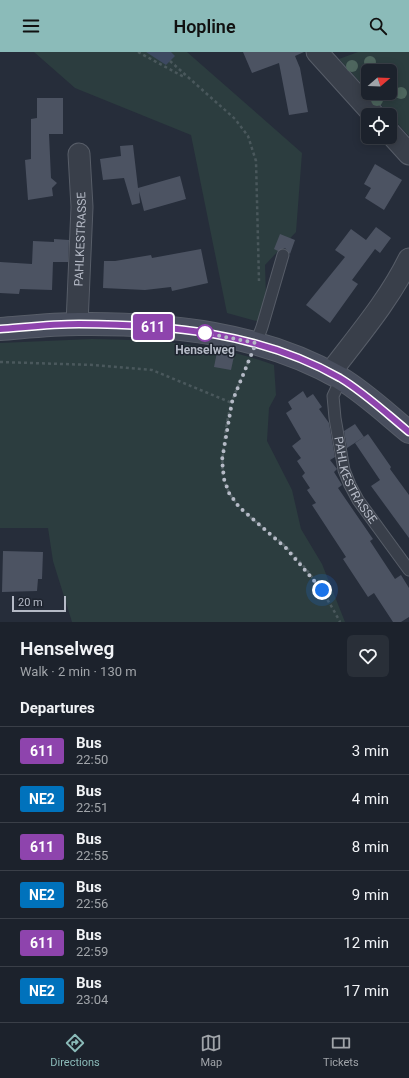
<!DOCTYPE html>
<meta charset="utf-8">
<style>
body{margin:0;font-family:Roboto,sans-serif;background:#292f38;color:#f1f3f6;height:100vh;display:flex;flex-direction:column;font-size:15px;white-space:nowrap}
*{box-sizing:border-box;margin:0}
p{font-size:13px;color:#a0a4a9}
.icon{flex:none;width:22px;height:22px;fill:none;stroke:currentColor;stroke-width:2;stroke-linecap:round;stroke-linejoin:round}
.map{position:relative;height:570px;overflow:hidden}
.side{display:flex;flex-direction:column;background:#1c222c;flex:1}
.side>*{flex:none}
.badge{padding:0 8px;border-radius:3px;font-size:14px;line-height:26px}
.needle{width:26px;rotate:71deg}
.fabs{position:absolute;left:361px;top:12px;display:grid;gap:8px}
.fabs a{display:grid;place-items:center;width:36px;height:36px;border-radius:6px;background:#1c222c;box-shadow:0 2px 10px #0003,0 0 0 1px #3a3f48;font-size:20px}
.scale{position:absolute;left:12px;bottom:10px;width:54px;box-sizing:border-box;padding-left:4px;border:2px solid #b5bac6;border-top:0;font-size:11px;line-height:14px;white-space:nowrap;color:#b5bac6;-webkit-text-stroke:3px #1e242f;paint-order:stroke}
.you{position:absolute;width:20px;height:20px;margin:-10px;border:3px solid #fff;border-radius:50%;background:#1a73e8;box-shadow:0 0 0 6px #1a73e833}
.map>.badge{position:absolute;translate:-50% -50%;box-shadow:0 0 0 2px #fff}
h2{padding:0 20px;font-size:15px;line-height:36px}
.round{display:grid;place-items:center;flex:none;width:42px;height:42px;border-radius:6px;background:#292f38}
.summary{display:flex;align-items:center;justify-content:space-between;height:68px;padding:0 20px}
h1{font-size:19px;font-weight:600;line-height:30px}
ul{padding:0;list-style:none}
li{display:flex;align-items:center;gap:12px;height:48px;padding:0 20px;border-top:1px solid #3a3f48}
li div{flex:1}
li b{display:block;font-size:15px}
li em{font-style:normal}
li .badge{min-width:44px;font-weight:700;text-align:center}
header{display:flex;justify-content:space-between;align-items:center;height:52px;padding:0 20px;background:#8bbbb9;color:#111;font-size:18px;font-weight:600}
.menu{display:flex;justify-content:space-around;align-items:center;height:56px;border-top:1px solid #3a3f48;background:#1c222c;font-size:11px;color:#a0a4a9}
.menu a{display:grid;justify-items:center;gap:2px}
.menu .on{color:#8bbbb9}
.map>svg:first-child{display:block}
</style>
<header><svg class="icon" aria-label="menu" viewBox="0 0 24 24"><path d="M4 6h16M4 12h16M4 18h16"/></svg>Hopline<svg class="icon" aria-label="search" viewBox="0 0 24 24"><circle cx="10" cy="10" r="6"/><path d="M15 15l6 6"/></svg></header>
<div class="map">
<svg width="409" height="570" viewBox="0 0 409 570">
<rect width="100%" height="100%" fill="#262d3a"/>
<g fill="#2c3d3f">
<path d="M34,0h153l115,101 -6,79 -31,33 1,32 -6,25 -33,-9 -36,-178 -116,-47z"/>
<path d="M358,0h51v84l-39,-43h20v-22h-22v20l-29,-32z"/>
<path d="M92,287c62,1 123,4 182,26l2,30 -7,13 -2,33 25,49 9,39 21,35 23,58h-273l-19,-61 -5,-33h-48v-185z"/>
</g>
<path fill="#3d4961" d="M146,0h25l4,4 -9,9z"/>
<g fill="#4c5362">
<path d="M243,0h61l-9,4 5,12 8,44 -19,3 -10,-52 -27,10z"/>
<path d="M37,46h26v36h-14l2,44 6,5 -5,5 1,8 -25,4 -3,-40 6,-1v-40l6,-1z"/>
<path d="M133,93l5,43 42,-12 6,23 -42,12 -5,-20 1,12 -8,2 -8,-27 -21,2 -3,-21 21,-3 -1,-10z"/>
<path d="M375,112l27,16 -18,30 -19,-12 6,-10 -7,-4z"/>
<path d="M376,175l15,11 -11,15 -5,-4 -23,31 6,4 -28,39 -24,-18 39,-48 -10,-7 16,-21 15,11z"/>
<path d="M280,182l15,6 -5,14 -5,-6 -7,3 -4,-2z"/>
<path d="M54,187l15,1 -1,22h-15l-1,28 -32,-1 -1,5 -19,-1v-31l32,2 1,-23 21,1z"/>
<path d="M201,197l7,34 -36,8 -1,-4 -26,3 -42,-2 1,-27h11l36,-6 1,3z"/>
<path d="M217,300l17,4 -3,14 -17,-3z"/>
<path d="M303,339l4,7 6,-4 9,13 -3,2 10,14 6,34 -5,3 7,9 -3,3 8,13 -4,3 35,51 -3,2 25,38 6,-4 8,13v29l-8,5h-8l-19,-29 -6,4 -25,-38 3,-2 -34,-52 4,-2 -9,-13 3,-2 -8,-12 3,-3 -8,-12 4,-3 -9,-12 9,-7 -15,-26 6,-4 -4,-7z"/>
<path d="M355,372l9,13 -17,11 -3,-17z"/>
<path d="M368,382l23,33 -1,2 19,26v43l-38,-52 9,-6 -25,-37z"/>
<path d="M3,499l40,1 -1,27h-4l-1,12 -35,1z"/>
</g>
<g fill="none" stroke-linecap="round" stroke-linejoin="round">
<g stroke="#575d68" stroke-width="13">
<g id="lane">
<path d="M256,291l6,-16 21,-72"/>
<path id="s1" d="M341,327l-8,17 2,22 9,52 6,15 8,15 51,70"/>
</g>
</g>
<g stroke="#575d68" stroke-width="23">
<g id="street">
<path d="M317,0l57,63"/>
<path d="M390,81l19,21"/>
<path id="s2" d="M77,272l5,-117 -3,-53"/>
<path d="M330,321c28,-37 59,-73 79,-114"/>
</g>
</g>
<g stroke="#575d68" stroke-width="24">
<path id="secondary" d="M0,277c26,-2 53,-5 79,-5 89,-1 182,9 261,54 25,15 47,36 69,54"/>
</g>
<g stroke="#4a585c" stroke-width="2.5" stroke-dasharray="3 3" stroke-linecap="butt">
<path d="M138,0l46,25"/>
<path d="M170,9l65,58 13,17 8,25 3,120"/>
<path d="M0,310l94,3 58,5 80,33"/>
<path d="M248,310c-5,13 -11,26 -16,39 -5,16 -13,64 -8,79 9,31 41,46 63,68 22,22 39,47 53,74"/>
</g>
<use href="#lane" stroke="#393f4a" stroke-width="11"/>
<use href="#street" stroke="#393f4a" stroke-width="21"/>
<use href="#secondary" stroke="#484e5d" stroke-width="22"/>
</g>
<g fill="#4e665e">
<circle cx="370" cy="10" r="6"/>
<circle cx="352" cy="14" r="6"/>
<circle cx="401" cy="41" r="6"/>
<circle cx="377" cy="48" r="6"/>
</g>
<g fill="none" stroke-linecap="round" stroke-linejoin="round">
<g stroke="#fff" stroke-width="9">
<path id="line" d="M0,277c26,-2 53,-5 79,-5 89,0 182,9 261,54 25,15 47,36 69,54"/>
</g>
<use href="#line" stroke="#8e44ad" stroke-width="6"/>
<path stroke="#b5bac6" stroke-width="4" stroke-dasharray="0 7.2" d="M205,281l51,10 -24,59 -10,58 2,19 5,14 10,14 47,41 36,42"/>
</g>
<circle fill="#fff" stroke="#8e44ad" stroke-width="2" cx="205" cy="281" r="8"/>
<g text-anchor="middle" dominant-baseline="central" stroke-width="3" stroke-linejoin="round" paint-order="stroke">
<g font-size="12" fill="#b5bac6" stroke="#1e242f">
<text stroke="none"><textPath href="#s2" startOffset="85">PAHLKESTRASSE</textPath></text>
<text stroke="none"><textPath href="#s1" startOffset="107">PAHLKESTRASSE</textPath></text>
</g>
<g font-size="12" font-weight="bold" fill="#b5bac6" stroke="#1e242f">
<text x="205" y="298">Henselweg</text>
</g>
</g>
</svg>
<div class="fabs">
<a><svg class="needle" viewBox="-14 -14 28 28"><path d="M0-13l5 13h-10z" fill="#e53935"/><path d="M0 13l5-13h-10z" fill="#a0a4a9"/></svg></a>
<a><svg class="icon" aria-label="locate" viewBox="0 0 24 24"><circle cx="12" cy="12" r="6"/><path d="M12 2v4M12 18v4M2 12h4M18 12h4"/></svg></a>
</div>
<div class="scale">20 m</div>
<div class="you" style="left:322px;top:538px"></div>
<b class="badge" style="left:153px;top:275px;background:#8e44ad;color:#fff">611</b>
</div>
<section class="side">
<div class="summary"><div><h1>Henselweg</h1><p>Walk · 2 min · 130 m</p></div><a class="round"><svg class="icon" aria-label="heart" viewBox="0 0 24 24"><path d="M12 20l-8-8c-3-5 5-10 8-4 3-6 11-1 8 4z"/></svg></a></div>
<h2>Departures</h2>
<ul>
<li><span class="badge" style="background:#8e44ad;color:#fff">611</span><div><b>Bus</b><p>22:50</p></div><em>3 min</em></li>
<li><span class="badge" style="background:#0072bc;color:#fff">NE2</span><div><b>Bus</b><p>22:51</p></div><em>4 min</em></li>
<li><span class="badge" style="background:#8e44ad;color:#fff">611</span><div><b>Bus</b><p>22:55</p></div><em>8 min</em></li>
<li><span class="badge" style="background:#0072bc;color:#fff">NE2</span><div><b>Bus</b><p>22:56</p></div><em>9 min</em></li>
<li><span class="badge" style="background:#8e44ad;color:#fff">611</span><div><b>Bus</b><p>22:59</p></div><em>12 min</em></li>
<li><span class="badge" style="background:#0072bc;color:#fff">NE2</span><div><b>Bus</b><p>23:04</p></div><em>17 min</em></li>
</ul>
</section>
<nav class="menu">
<a class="on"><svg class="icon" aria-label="directions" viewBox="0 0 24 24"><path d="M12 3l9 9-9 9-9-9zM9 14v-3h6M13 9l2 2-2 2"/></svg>Directions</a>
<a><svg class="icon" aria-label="map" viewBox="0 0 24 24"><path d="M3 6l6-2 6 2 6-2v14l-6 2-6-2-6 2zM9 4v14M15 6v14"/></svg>Map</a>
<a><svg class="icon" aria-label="tickets" viewBox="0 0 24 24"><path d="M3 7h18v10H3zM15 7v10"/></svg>Tickets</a>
</nav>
